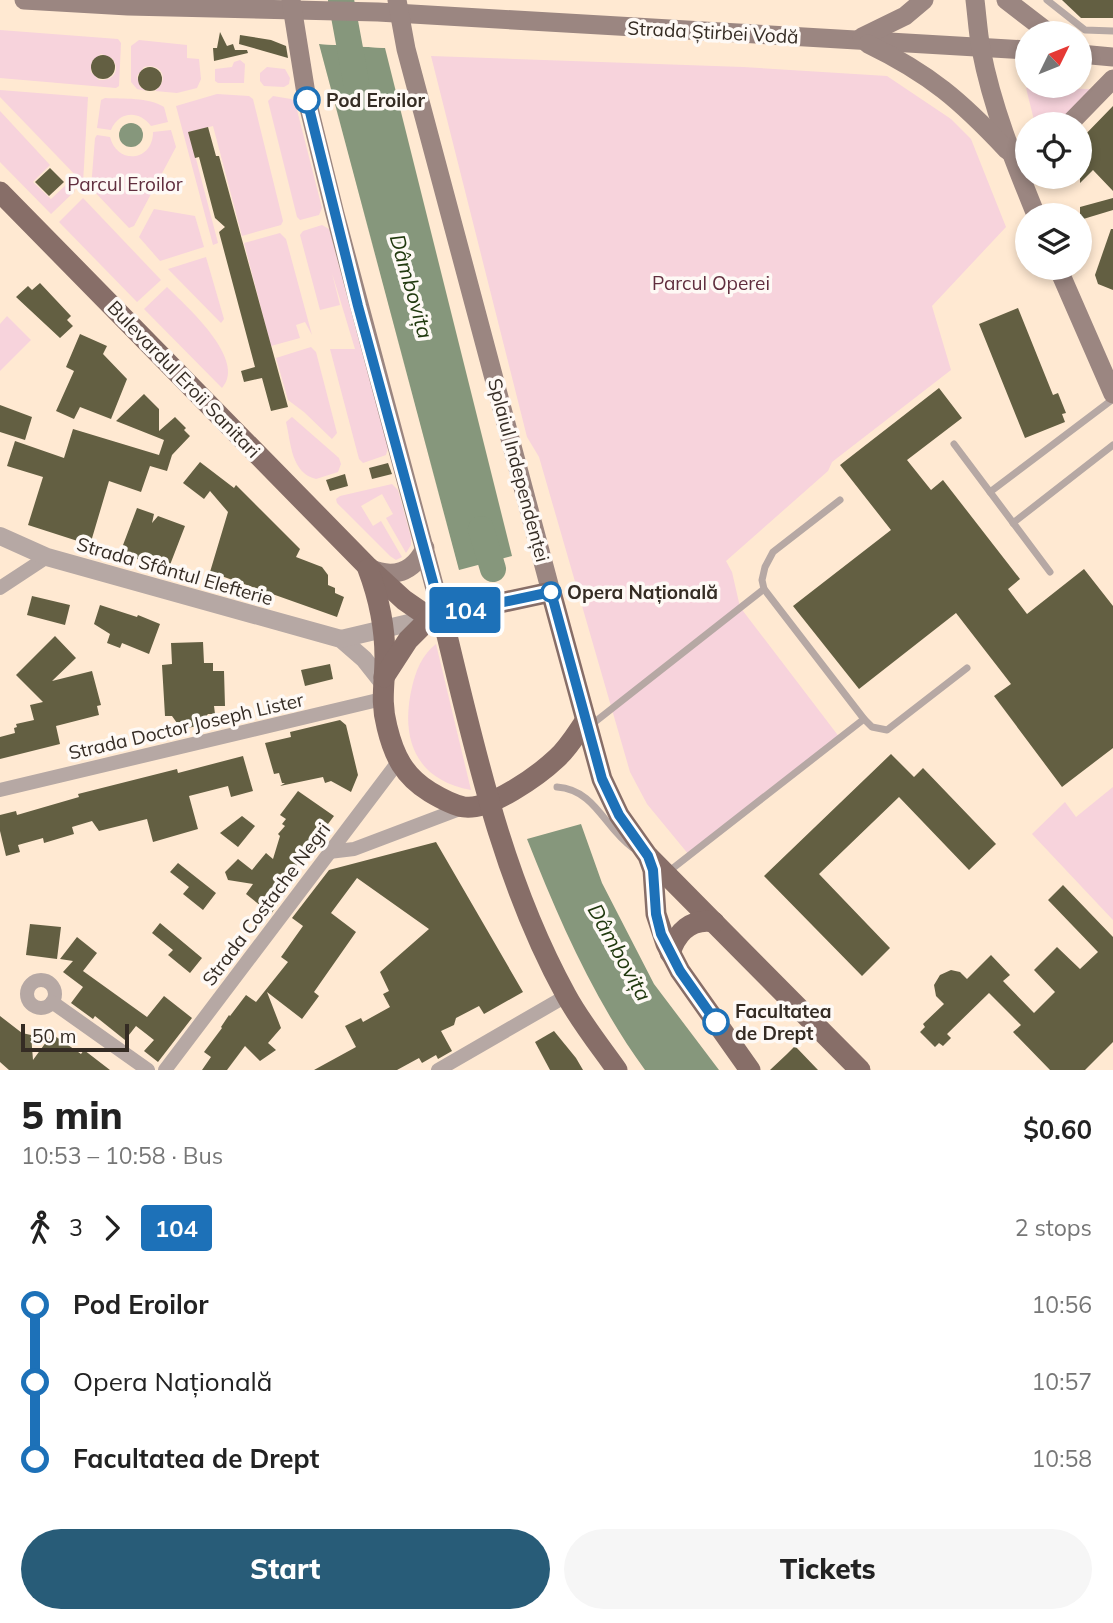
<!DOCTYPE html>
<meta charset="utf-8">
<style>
body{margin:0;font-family:Mulish,sans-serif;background:#f6f6f6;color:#222;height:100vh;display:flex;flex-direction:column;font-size:26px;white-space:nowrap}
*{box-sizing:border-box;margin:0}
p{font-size:23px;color:#767676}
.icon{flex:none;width:38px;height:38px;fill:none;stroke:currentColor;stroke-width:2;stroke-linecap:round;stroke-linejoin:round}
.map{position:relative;height:1070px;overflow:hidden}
.sheet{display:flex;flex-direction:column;background:#fff;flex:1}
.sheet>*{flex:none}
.badge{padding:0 14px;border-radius:5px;font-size:24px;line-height:46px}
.needle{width:46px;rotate:47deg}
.tools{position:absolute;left:1015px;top:21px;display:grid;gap:14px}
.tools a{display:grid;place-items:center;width:77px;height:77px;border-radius:50%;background:#fff;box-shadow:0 4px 10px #0003;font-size:35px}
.scale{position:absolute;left:21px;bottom:18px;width:108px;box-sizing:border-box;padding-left:7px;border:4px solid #352c24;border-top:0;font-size:19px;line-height:24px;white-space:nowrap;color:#352c24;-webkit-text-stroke:5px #fef9f5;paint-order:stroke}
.map>.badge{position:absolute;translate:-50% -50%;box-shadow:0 0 0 4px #fff}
.legs{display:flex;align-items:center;gap:10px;height:77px;padding:0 21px;font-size:23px}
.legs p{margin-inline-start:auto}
.headline{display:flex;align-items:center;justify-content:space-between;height:119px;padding:0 21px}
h1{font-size:38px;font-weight:800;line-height:52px}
.primary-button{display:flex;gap:14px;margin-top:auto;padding:14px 21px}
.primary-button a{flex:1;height:80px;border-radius:42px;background:#285c78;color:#fff;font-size:28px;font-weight:800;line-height:80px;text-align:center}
.primary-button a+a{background:#f6f6f6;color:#222}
ul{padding:0 21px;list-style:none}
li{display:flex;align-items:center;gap:24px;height:77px;font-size:26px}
li i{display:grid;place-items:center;width:10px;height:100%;margin:0 9px;background:currentColor}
li i::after{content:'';width:18px;height:18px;margin:-9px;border:5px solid;border-radius:50%;background:#fff}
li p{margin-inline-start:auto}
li:first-child i{background:linear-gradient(#0000 50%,currentColor 0)}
li:last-child i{background:linear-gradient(currentColor 50%,#0000 0)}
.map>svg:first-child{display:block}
</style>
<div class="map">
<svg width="1113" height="1070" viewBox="0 0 1113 1070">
<rect width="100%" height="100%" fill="#ffe9d2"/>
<g fill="#f7d3dc" fill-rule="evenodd">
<path d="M0,30l118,9 3,4 -2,43 -3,2 -116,-10zM101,54l11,4c9,12 2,23 -13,22l-8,-8 1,-11z"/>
<path d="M139,40l48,5v13l12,1 2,20 -4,9 -20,5 -22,-2c15,-11 7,-29 -11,-24l-7,9 3,11 6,4 -9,-2 -6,-7v-36z"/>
<path d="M431,56l312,11 144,9 64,43 20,20 35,88 -74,79 19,64 -119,92 -4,9 -102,90 6,11 8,35 100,131 -151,117 -42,-51 -17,-32 -91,-315 -12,-20z"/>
<path d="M240,60l5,4 -1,19h-26l-3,-2v-12l17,-2 2,-5z"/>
<path d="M267,67l18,2 5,9 -1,6 -5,3 -20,-1 -4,-5v-8z"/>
<path d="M1026,88l65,1 -34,35h-22z"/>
<path d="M0,90l88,7 -5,86 -83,-86z"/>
<path d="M217,94l32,2 4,3 30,122 -2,4 -39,11 -29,-110 -24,6 29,111 -5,2 -37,-139z"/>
<path d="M273,96l18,3 4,3 27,106 -3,7 -19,5 -3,-3 -29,-116z"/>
<path d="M105,98c19,1 43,-1 59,9l4,15 -17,4c-12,-16 -32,-15 -40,4l-14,-2 4,-28z"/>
<path d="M0,111l50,54 -17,17 18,17 17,-16 7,8 -24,23 -51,-52z"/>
<path d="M171,130l5,17 -42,79 -5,2 -38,-40 4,-50 2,-3 13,2c7,28 43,25 43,-5z"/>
<path d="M83,198l78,82 -24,22 -78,-80z"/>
<path d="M154,209l41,7 9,31 -44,14 -21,-24z"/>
<path d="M322,225l7,4 59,219 -2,7 -23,8 -4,-4 -29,-110h25l-23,-76 8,32 -20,5 -20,-75 3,-4z"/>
<path d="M280,233l6,6 26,96 -7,-13 -9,3 4,13 -29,8 -27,-103z"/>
<path d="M206,257l18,62 -3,4 -53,-54z"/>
<path d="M167,287c18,18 81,73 55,101l-78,-79z"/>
<path d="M7,316l24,24 -31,31v-47z"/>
<path d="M311,347l5,5 21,81 -5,6 -28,-27 -16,-12 -12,-42z"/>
<path d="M292,417l47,41 2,6 -3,8 -22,7c-25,-6 -25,-36 -30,-57z"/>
<path d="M392,484l6,6 13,47v8l-5,8 -20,-35 7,-4 -11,-20 -21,12 12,20 8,-5 21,36 -6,3 -6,-4 -53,-53 -1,-4 4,-3z"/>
<path d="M436,644l35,146c-56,-10 -71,-52 -59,-103 4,-17 10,-32 24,-43z"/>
<path d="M1113,787v133l-81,-86 33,-32 11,15z"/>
</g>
<g fill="#86977c">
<path d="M319,44l66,4 127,508 -53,14z"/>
<circle cx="131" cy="135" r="12"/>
<path d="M581,824l21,59 52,101 65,86h-74c-51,-70 -86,-150 -118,-231z"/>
</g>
<path fill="#ffe9d2" d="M319,41l66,3v4l-66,-4z"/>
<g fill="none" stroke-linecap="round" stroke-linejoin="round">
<g stroke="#86977c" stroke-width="26">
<path d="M341,0l15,81"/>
<path d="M481,529l12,40"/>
</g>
</g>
<g fill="#635f42">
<path d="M1062,0h51v18h-32z"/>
<path d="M220,32l7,14 6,-2 2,6h12l1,3 -34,8 -1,-13h4z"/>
<path d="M240,35l31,5 15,6 2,12 -49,-14z"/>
<circle cx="103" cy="67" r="12"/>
<circle cx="150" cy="79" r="12"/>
<path d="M1113,106v85l-20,-21 -13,13v-43z"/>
<path d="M208,127l8,29h3l69,251 -17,4 -9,-33 -18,4 -3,-11 14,-4 -36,-135 6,-5 -10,-9 -16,-61 -4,1 -7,-26z"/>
<path d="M50,168l14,14 -15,14 -14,-14z"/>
<path d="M1113,198v12l-33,10v-13z"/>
<path d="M1111,229h2v61l-15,-6 -3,-9z"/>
<path d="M40,283l31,33 -4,4 6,6 -13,12 -44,-41 12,-11 4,4z"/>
<path d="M1018,308l35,87 5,-2 8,20 -4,1 3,8 -40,16 -46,-114z"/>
<path d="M80,334l27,12 -4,8 24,25 -16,40 -31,-12 -6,12 -18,-8 18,-40 -8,-4z"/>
<path d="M939,388l23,30 -55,42 24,30 12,-10 77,99 -12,10 19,25 57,-45 29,37v142l-51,39 -68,-91 17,-12 -55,-71 -97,76 -66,-83 98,-76 -51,-65z"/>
<path d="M144,394l15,15v22l16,-14 11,11 -2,2 6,6 -18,19 -5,16 -17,-5 -9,26 -32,-11 -19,64 -62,-20 15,-48 -36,-11 8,-25 49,17 9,-29 86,26 5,-15 -48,-19z"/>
<path d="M0,405l32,12 -7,23 -25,-8z"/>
<path d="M200,462l34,26 2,-3 64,64 -4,8 26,10 6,8v10l7,3v5l9,4 -7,20 -127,-45 18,-60 -18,-21 -6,8 -21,-16z"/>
<path d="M388,463l4,11 -20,5 -3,-11z"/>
<path d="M345,474l3,12 -18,5 -4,-11z"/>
<path d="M137,508l17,6 -2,9 6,-7 27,10 -17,44 -48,-17z"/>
<path d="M32,596l38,9 -5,20 -38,-10z"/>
<path d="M100,605l37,12 1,-2 22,9 -11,30 -27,-11 -2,5 -13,-5 3,-9 -16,-10z"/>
<path d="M55,636l21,22 -24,23 40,-10 9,34 -4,1 2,9 -43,11 4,18 -60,15v-22l15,-4 -1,-5 3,-1 -1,-3 18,-4 -4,-15 13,-3 -27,-27z"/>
<path d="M203,642l1,21h9v8h11l1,35h-11l1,8h-7l-10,12 -11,2 -10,-5 -5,-7h-7l-3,-51 10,-1 -1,-21z"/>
<path d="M330,664l3,15 -28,7 -4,-16z"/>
<path d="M340,720l6,5 12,50 -7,17 -20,-11 -6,2 -2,-6 -43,9 5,-3h-3l-3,-10 -5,1 -9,-31 26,-6 -1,-5z"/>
<path d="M891,754l23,23 9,-9 73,76 -27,26 -70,-73 -80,77 71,74 -28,28 -98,-100z"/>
<path d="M243,756l10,35 -22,6 -3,-11 -39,10 9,33 -45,13 -6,-23 -48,12 -7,-10 -20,6 2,7 -30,9 -1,-5 -25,7 2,7 -14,4 -6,-25v-16l16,-4 1,4 62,-18 -1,-3 99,-25 1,4z"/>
<path d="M298,791l36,25 -43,57 6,5 -26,36 -25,-20 7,-10 -25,-4 -3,-8 13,-13 14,11 14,-17 7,6 7,-23 -2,-2 7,-8 -3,-2 4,-5 -6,-4z"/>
<path d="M242,816l13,10 -17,21 -18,-14z"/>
<path d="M436,842l87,150 -39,22 -5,-8 -23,12 -2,7 -13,6 11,20 -14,8 -2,-4 -14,8 -3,-5 -22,12h-83l42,-23 -11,-21 16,-8 2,4 27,-15 -7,-13 6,-3 -9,-19 49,-43 -72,-51 -26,35 25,19 -42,60 5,4 -17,23 -35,-27 14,36 -13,15 8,7 -16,11 -15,-15 -18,24h-25l9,-13 -7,-5 18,-24 -1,-1 8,-12 1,1 16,-21 10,7 32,-40 -7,-5 22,-31 -11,-8 37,-48z"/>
<path d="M178,863l38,30 -13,17 -20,-16 6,-7 -19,-15z"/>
<path d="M1063,885l50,52v105l-28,28h-35l-37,-38 8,-7 -32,-32 -42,41 4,4 -8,8 -4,-3 -4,4 -15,-15 5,-5 -2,-3 21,-20 -8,-8 -2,-11 6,-10 11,-5 9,2 7,7 24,-24 19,20 -7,6 31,32 21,-21 -21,-22 23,-23 23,22 18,-17 -50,-52z"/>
<path d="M160,923l42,35 -12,15 -22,-18 5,-5 -21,-17z"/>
<path d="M30,924l31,3 -4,32 -31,-4z"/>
<path d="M77,937l20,16 -14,18 64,46 17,-21 28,22 -34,44 -14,-11 10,-11 -18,-14 -11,14 -30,-24 -2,3 -22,-16 12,-16 -20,-15 10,-11 -13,-2z"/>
<path d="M0,1016l22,17 9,2 2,25 19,-26 29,20 3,-4 26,20h-101l-9,-8z"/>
<path d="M554,1031l22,27 7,12h-33l-15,-28z"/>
<path d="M795,1046l23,24h-48l17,-16z"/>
</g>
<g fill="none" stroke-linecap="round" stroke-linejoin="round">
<g stroke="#b6a8a4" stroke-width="7">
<path d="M1047,0l38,30 28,1"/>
<path d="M954,444l96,128"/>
<path d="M990,492l123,-93"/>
<path d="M840,500l-67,52 -8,15 -3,13 2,9 100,130 8,8 15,3 80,-62"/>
<path d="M1013,523l100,-78"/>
<path d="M591,725l173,-136"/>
<path d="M557,787c39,3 47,41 76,61"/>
<path d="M668,872l196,-153"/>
</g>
<g stroke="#b6a8a4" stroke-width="14">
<path d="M0,588l47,-31"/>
<path d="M0,790l382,-91"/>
<path d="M329,852l25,-3 111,-42"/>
<circle cx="41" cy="994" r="14"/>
<path d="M52,1002l96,68"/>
<path d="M165,1070l233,-308"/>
<path d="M438,1070l128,-74"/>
</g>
<g stroke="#b6a8a4" stroke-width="18">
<path d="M0,536l47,21 294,82 23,20 19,24"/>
<path d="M341,639l89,-21"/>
</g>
<g stroke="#9b8681" stroke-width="19">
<path d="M24,0l104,6 250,6 649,38"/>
<path d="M291,0l16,100 28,114 107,401"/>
<path d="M397,0l9,49 145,543"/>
<path d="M975,0c2,16 3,33 6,49 11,58 33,112 55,166"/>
<path d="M1006,0l43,33"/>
<path d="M862,37l43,-21 19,-16"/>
<path d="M868,44c62,30 93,57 139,106"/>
<path d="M1080,54l33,3"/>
<path d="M1069,124l44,-45"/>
<path d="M1058,268l55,126"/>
<path d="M369,568c24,11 44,5 56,-20"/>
</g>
<g stroke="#876e68" stroke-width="21">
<path d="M0,192l368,375 36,33 26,18"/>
<path d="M368,569c11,29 17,58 17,89 0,25 -5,43 2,69 7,29 17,49 43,65 10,6 22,13 34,15 25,4 75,-32 93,-49 12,-11 20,-25 29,-38"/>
<path d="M442,615c32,130 59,262 124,380 14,26 34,51 51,75"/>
<path d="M384,677l24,-37 22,-22 121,-26 51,187 17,36 29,41 5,14 3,44 10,30 14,27 70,99"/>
<path d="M649,857l211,213"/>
<path d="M670,953c7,-21 21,-35 44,-31"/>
</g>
</g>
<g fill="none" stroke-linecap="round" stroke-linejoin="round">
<g stroke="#fff" stroke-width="16">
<path id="line-1" d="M307,100l51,206 84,309 109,-23 51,187 17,36 29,41 5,14 3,44 5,20 19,37 36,51"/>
</g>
<use href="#line-1" stroke="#1d71b8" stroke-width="10"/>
</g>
<g fill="#fff" stroke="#1d71b8" stroke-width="3.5">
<circle cx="307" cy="100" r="12"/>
<circle cx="551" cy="592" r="9"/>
<circle cx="716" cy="1022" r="12"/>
</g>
<g text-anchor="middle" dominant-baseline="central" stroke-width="7" stroke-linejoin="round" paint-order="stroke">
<g font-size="19" fill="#352c24" stroke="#fef9f5">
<text transform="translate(713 32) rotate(3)">Strada Știrbei Vodă</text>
<text transform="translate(184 379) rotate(46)">Bulevardul Eroii Sanitari</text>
<text transform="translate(519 470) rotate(75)">Splaiul Independenței</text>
<text transform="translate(175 571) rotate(16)">Strada Sfântul Elefterie</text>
<text transform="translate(186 726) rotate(-13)">Strada Doctor Joseph Lister</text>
<text transform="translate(266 904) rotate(-53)">Strada Costache Negri</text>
</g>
<g font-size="19" font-weight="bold" fill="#352c24" stroke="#fef9f5" text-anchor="start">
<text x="326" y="100">Pod Eroilor</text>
<text x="567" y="592">Opera Națională</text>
<text x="735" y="1011">Facultatea<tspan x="735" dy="22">de Drept</tspan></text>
</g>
<g font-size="19" fill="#612f3f" stroke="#fef9f5">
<text x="125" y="184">Parcul Eroilor</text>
<text x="711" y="283">Parcul Operei</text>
</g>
<g font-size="21" font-style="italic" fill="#20390e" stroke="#fef9f5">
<text transform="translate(412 286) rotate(74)">Dâmbovița</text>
<text transform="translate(620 952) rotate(61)">Dâmbovița</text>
</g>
</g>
</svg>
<div class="tools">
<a><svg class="needle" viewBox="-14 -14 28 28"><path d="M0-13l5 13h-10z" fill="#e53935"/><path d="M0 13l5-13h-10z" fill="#767676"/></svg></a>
<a><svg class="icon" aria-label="locate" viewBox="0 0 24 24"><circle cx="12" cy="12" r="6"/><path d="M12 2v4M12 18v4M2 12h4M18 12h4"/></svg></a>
<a><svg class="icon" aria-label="layers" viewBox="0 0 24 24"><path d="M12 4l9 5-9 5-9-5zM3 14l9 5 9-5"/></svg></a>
</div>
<div class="scale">50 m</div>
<b class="badge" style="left:465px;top:610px;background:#1d71b8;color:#fff">104</b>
</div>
<section class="sheet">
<div class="headline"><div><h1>5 min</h1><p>10:53 – 10:58 · Bus</p></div><b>$0.60</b></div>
<div class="legs"><svg class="icon" aria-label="walk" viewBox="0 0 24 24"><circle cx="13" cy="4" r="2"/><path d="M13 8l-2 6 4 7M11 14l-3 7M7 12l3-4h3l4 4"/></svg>3<svg class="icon" aria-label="forward" viewBox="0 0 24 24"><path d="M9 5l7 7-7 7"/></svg><b class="badge" style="background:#1d71b8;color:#fff">104</b><p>2 stops</p></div>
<ul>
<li><i style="color:#1d71b8"></i><b>Pod Eroilor</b><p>10:56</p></li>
<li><i style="color:#1d71b8"></i><span>Opera Națională</span><p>10:57</p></li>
<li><i style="color:#1d71b8"></i><b>Facultatea de Drept</b><p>10:58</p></li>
</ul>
<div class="primary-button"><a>Start</a><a>Tickets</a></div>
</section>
